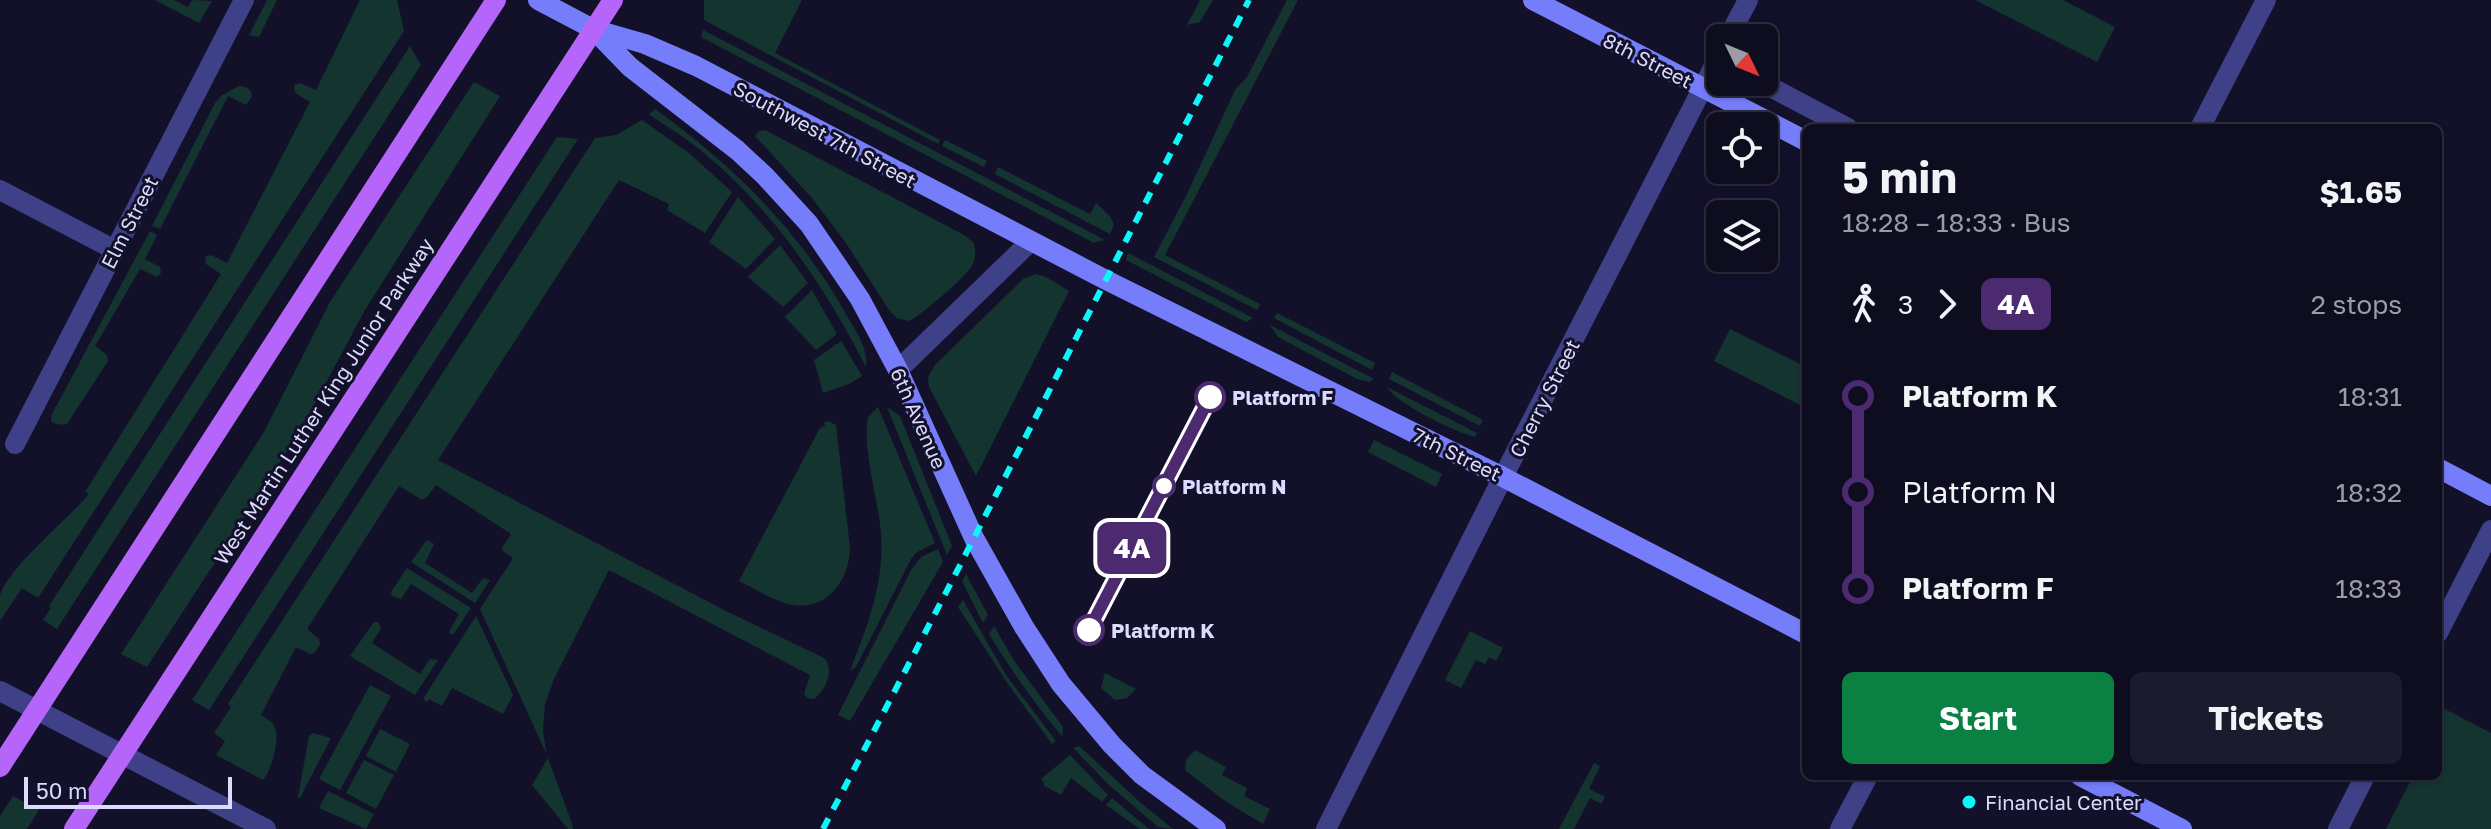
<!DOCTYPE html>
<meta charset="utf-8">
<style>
body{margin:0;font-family:"Golos Text",sans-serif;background:#1c1b2d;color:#f1f3f6;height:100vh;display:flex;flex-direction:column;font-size:30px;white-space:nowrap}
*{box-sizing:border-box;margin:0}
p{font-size:26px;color:#9b9ca5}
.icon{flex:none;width:44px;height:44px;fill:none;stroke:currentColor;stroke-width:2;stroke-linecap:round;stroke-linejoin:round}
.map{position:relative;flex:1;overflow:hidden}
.sheet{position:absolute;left:1802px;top:124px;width:640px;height:656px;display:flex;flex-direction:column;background:#0e0d20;border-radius:12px;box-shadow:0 2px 6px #0004,0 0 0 2px #2e2d3e}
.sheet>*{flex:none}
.badge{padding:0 16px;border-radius:12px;font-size:28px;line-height:52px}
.needle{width:52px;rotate:133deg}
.tools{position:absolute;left:1706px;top:24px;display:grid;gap:16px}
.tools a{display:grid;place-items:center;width:72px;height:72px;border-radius:12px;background:#0e0d20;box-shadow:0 2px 6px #0004,0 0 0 2px #2e2d3e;font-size:40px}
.scale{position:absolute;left:24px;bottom:20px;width:208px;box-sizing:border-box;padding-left:8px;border:4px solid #dcdbfe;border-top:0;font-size:22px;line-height:28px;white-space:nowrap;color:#dcdbfe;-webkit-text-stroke:6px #13112a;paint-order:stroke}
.map>.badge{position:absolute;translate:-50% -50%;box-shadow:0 0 0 4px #fff}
.legs{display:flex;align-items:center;gap:12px;height:88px;padding:0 40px;font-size:26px}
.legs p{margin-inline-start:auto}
.overview{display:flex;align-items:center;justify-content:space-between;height:136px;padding:0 40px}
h1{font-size:44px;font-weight:700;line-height:60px}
.button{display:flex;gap:16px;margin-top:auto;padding:16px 40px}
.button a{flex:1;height:92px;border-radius:12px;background:#0b8043;color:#fff;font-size:32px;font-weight:700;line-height:92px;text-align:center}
.button a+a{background:#1c1b2d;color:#f1f3f6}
ul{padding:0 40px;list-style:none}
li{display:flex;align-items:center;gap:28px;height:96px;font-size:30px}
li i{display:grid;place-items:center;width:12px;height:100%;margin:0 10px;background:currentColor}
li i::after{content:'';width:20px;height:20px;margin:-10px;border:6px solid;border-radius:50%;background:#0e0d20}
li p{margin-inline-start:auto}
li:first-child i{background:linear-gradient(#0000 50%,currentColor 0)}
li:last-child i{background:linear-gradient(currentColor 50%,#0000 0)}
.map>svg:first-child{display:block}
</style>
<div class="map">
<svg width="2491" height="829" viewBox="0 0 2491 829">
<rect width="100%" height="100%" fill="#13112a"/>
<g fill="#143430">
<path d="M155,0h19l14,7 4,-7 20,1 -13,22z"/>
<path d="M267,0h10l-18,37 -10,-2z"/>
<path d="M360,0h37l7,31 -366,567 -16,-10 -22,33c0,-7 0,-18 0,-26 9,-28 68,-76 89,-101l-4,-2 136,-218 -15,-10 -1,-7 6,-2 16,8 83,-161 -15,-9 -1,-8 6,-2 16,7z"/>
<path d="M704,0h98l-27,53 165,87 -2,4 -234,-124z"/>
<path d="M1200,0h13l-13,22 -13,3z"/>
<path d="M1287,0h11l-133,255 95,49 -3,6 -103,-53 33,-63 48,-104 12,-13z"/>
<path d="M1975,0h88l52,27 -18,35z"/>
<path d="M703,30l402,210 -11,3 -393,-206z"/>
<path d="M410,46l11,19 -364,564 -14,-9 8,-12 -2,-2z"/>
<path d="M474,82l26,14 -135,214 -66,123 -152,234 -26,-13 143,-222 66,-130z"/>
<path d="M239,86c7,1 12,2 13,10l-6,9 -18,-9 -68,133 -8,-3 63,-123 7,-8z"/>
<path d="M655,109c78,56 145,122 192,207 9,16 21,31 19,51 -44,-86 -99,-166 -176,-225 -13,-10 -28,-18 -41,-28z"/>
<path d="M642,120l47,33 43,39 -27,41 -38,-23 2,-6 -50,-24 -181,280 286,150 100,48c11,12 2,32 -10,41l-7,-1 -3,-4 6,-19 -201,-105 -55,109 -9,25 -2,26 3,23 -66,-144 33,-51 -10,-7 -1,-3 9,-14 -75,-49 -9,12 -5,3 -23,-14 -92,143 12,10 1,6 -6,8 -4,1 -14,-7 -35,68c6,4 12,6 14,13 5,12 -4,43 -12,52l-47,-25 9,-14 -11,-8 17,-26 -3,-3 367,-566 21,-3z"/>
<path d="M765,130l199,105 10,8c1,8 3,16 -3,24 -9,13 -48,47 -62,54l-12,-3 -8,-8 -43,-67 -34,-45 -57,-62 4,-5z"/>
<path d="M557,137l21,2 -369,571 -17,-10z"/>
<path d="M945,140l42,21 -3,6 -42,-21z"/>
<path d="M998,167l92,47 6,-11 14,13 4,8 -4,10 -115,-60z"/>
<path d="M738,197l37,42 -29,30 -37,-27z"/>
<path d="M150,231l7,4 -12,24 15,8 1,6 -4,4 -17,-8 -45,77 12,9 1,6 -41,63c-7,1 -11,1 -16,-3v-5z"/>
<path d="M780,245l28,38 -25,24 -35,-30z"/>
<path d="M1128,253l125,65 -7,4 -120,-62z"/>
<path d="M1036,274l10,3 23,14 -93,185 -47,-89 -1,-10 7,-12 88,-86z"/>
<path d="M812,290l25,44 -21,16 -31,-33z"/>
<path d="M1277,313l98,50 -3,7 -98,-52z"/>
<path d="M1270,325l104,54 -5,3 -12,-3 -79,-42z"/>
<path d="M1730,329l76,38v41l-92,-47z"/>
<path d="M841,341l21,35 -13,8 -26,9 -9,-33z"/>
<path d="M1392,372l91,48 -3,6 -91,-47z"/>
<path d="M1387,387l90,46 -2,4c-20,-5 -78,-33 -88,-50z"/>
<path d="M878,407l57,136 -18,9 -6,7 -55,108 -6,4c17,-44 35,-89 31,-138 -3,-35 -19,-83 -13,-116z"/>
<path d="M887,407l13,9 52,130 -5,9z"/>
<path d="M828,421l8,4 14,123c-1,35 -26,67 -65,55 -16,-5 -31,-15 -46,-22l81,-153 5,-2 -1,-4z"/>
<path d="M1374,440l68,34 -6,13 -68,-35z"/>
<path d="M427,540l7,4 -9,19 47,30 11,-15 7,2 -15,23 -64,-41z"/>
<path d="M938,549l5,13 -93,159 -12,-6 73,-145 10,-13z"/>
<path d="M407,568l64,40 -18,27 -4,-3 10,-18 -48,-30 -10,15 -9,-3 -1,-4z"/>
<path d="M966,574l22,41 -5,8 -21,-42z"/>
<path d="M963,600l43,75 50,66 -4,3 -44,-60 -50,-77z"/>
<path d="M476,616l37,79 -10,19 -51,-26 -10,18 -13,-7 -2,3 -4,-3z"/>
<path d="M374,622h4l3,6 -9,15 48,31 10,-15 8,1 -23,35 -65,-39z"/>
<path d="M994,626l21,36 48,65 -1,9c-27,-32 -51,-66 -73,-102z"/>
<path d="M1470,631l33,17 -7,13 -7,-4 -4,7 -9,-4 -15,28 -16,-8z"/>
<path d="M1105,673l31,16 -9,9 -12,2 -14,-12z"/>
<path d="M370,685l21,11 -51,94 -21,-11z"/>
<path d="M2445,709l46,24v96h-105l27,-53h25v-51z"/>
<path d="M380,729l30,15 -14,28 -30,-16z"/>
<path d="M313,733l18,5 -31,60 -2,-1 11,-61z"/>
<path d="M1079,746l62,57 32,26 -15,-2 -49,-42 -36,-37z"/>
<path d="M1195,750l31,17 -4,8 25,13 -3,8 26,13 -7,15 -38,-23 -40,-31 1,-10z"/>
<path d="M1070,755l38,40 -6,7 -31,-24 -10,17 -17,-9v-4l-3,-3z"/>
<path d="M548,758l23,63 2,8h-5l-36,-44z"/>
<path d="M364,760l30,15 -18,34 -30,-16z"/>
<path d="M1594,763l6,3 -11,23 16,8 -4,7 -11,-6 -16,31h-15z"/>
<path d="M328,791l46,23 -8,15 -47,-21z"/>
<path d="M13,796l26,14 -12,19h-27v-13z"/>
<path d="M1112,798l37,31h-9l-34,-24z"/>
</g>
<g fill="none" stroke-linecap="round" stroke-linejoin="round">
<g stroke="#3e4187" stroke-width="20">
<path d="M1728,38l20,-38"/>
<path d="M1761,82l87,46"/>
<path d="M0,190l115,60"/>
<path d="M15,444l229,-444"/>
<path d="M1326,829l177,-352 217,-423"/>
</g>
<g stroke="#3e4187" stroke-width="20">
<path d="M2200,128l66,-128"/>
<path d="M898,370l133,-129"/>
<path d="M2438,633l53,-103"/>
<path d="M0,691l266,138"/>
<path d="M1840,829l28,-53"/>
<path d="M2338,829l27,-53"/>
</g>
<g stroke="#757dfb" stroke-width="20">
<path d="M538,0l55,29 52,15 51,22 410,214 397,197 303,157"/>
<path d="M1533,0l273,141"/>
<path d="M596,32l34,35 107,83 28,26 44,48 51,75 38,71 76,168 50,89 37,57 51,61 30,30 74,54"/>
<path d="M2438,468l53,28"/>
<path d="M2080,776l102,53"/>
</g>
<g stroke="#b665fb" stroke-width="20">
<path d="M0,767l496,-767"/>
<path d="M74,829l539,-829"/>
</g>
<path stroke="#0cf6f9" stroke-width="6" stroke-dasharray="12 10" stroke-linecap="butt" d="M823,829l131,-252 295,-577"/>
</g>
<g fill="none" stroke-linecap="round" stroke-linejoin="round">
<g stroke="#fff" stroke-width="18">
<path id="line-1" d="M1089,630l121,-233"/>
</g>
<use href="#line-1" stroke="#4c2a6f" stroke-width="12"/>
</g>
<g fill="#fff" stroke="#4c2a6f" stroke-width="4">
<circle cx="1210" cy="397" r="14"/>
<circle cx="1164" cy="486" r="10"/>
<circle cx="1089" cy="630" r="14"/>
</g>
<circle fill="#0cf6f9" stroke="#13112a" stroke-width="3" cx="1969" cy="802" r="8"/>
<g text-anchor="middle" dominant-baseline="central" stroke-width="6" stroke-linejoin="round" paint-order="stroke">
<g font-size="20" fill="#dcdbfe" stroke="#13112a">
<text transform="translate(1648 60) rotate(27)">8th Street</text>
<text transform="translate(825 134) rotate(28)">Southwest 7th Street</text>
<text transform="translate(129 222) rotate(-63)">Elm Street</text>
<text transform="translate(1544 398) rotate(-63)">Cherry Street</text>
<text transform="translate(323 401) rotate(-57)">West Martin Luther King Junior Parkway</text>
<text transform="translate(919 418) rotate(66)">6th Avenue</text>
<text transform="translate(1457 454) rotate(26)">7th Street</text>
</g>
<g font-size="20" font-weight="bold" fill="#dcdbfe" stroke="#13112a" text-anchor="start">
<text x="1232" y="397">Platform F</text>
<text x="1182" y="486">Platform N</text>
<text x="1111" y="630">Platform K</text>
</g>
<g font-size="20" fill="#dcdbfe" stroke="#13112a" text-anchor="start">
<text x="1985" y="802">Financial Center</text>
</g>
</g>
</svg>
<div class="tools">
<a><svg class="needle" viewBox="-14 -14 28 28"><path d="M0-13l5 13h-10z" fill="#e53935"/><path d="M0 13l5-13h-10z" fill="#9b9ca5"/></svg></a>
<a><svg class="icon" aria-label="locate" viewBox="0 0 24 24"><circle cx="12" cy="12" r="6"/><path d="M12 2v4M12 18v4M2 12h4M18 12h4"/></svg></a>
<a><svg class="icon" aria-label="layers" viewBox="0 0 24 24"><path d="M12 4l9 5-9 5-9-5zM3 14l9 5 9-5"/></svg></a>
</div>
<div class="scale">50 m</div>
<b class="badge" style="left:1132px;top:548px;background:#4c2a6f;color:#fff">4A</b>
<section class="sheet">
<div class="overview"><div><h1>5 min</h1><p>18:28 – 18:33 · Bus</p></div><b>$1.65</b></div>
<div class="legs"><svg class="icon" aria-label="walk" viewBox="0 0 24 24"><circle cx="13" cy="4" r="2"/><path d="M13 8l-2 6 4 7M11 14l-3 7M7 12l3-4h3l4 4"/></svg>3<svg class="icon" aria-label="forward" viewBox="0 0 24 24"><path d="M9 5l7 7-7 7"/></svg><b class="badge" style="background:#4c2a6f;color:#fff">4A</b><p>2 stops</p></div>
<ul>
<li><i style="color:#4c2a6f"></i><b>Platform K</b><p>18:31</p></li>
<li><i style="color:#4c2a6f"></i><span>Platform N</span><p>18:32</p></li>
<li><i style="color:#4c2a6f"></i><b>Platform F</b><p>18:33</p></li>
</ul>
<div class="button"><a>Start</a><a>Tickets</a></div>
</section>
</div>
